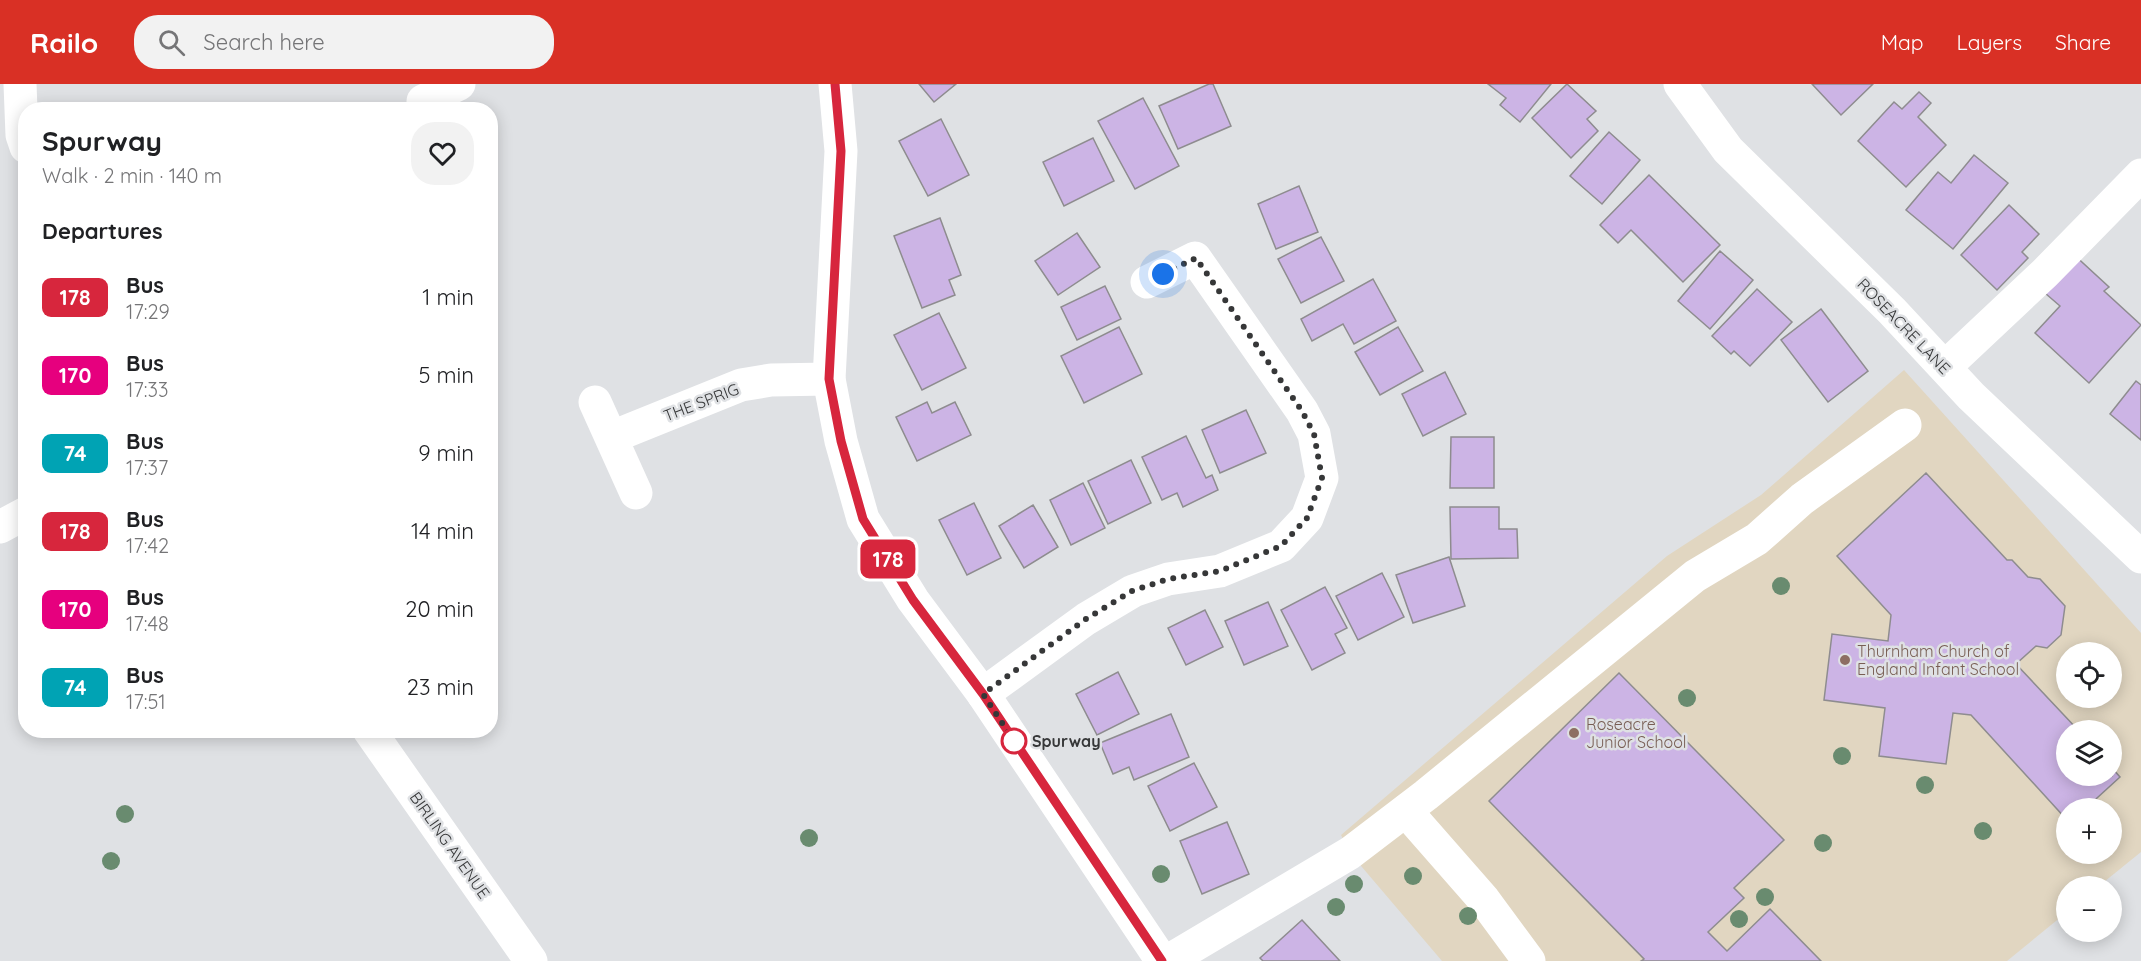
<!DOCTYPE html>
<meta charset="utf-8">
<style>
body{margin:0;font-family:Quicksand,sans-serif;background:#f2f2f2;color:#202124;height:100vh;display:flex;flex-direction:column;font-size:22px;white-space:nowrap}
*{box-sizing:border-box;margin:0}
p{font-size:20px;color:#757577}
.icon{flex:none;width:33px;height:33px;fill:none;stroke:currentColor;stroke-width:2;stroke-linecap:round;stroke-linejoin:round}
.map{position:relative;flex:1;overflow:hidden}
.drawer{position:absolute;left:18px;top:18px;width:480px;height:636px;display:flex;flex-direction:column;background:#fff;border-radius:24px;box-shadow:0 3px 15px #0003}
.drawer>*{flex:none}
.badge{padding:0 12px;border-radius:9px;font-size:21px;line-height:39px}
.controls{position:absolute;left:2056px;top:558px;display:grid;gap:12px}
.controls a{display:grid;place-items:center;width:66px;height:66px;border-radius:50%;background:#fff;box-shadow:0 3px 15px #0003;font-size:30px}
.you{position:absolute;width:30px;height:30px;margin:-15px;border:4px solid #fff;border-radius:50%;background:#1a73e8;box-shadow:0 0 0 9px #1a73e833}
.map>.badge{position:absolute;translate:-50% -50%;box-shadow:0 0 0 3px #fff}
h2{padding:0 24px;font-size:22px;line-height:54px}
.round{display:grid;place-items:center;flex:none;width:63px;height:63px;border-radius:24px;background:#f2f2f2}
.head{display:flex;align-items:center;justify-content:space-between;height:102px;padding:0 24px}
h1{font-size:28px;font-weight:800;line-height:45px}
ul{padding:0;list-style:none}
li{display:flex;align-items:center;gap:18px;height:78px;padding:0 24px}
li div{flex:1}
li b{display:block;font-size:22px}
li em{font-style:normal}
li .badge{min-width:66px;font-weight:700;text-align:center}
header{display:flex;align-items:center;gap:36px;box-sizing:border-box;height:84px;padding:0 30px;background:#d93025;color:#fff}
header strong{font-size:28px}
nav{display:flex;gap:33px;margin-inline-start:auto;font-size:21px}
.search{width:420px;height:54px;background:#f2f2f2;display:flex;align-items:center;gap:15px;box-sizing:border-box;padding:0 21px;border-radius:24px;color:#757577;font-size:22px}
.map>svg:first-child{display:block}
</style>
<header>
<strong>Railo</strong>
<div class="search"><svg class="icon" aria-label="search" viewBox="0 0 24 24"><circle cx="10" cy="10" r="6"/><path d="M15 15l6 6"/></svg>Search here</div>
<nav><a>Map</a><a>Layers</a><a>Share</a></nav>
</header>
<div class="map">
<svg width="2141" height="877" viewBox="0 0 2141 877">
<rect width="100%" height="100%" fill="#dfe1e4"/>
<path fill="#e1d6c1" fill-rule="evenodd" d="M1904,286l237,263v219l-42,34h-32v26l-60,49h-565l-92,-108 -9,-18 326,-279 94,-61zM2067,568h45v46h-45zM2067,646h45v46h-45zM2067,724h45v46h-45z"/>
<g fill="#ccb4e5" stroke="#8e8c8f" stroke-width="1.5">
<path d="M919,0h37l-22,18z"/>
<path d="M1209,0h4l18,42 -53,23 -19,-43z"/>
<path d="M1488,0h63l-31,38 -20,-17 6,-7z"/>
<path d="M1567,0l29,27 -9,8 11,12 -27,27 -39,-40z"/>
<path d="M1812,0h61l-32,31z"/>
<path d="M1919,8l12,11 -13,14 28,28 -40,42 -48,-46 36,-39 8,7z"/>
<path d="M1143,14l36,68 -44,23 -37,-68z"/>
<path d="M941,35l28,56 -41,21 -29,-55z"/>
<path d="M1609,48l31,28 -38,44 -32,-28z"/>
<path d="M1093,54l21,43 -50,25 -21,-44z"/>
<path d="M1974,71l34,28 -55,66 -47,-39 32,-38 13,11z"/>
<path d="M1649,91l71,70 -37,37 -52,-52 -13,13 -18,-18z"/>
<path d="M1299,102l19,46 -42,17 -18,-45z"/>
<path d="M2009,121l30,29 -17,18 6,6 -31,32 -36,-35z"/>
<path d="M940,134l21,57 -12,5 6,15 -33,13 -28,-72z"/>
<path d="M1077,149l23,34 -42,28 -23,-34z"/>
<path d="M1321,153l23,44 -43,22 -23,-44z"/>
<path d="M1720,167l33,29 -43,49 -32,-28z"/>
<path d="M2071,168l38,35 -5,4 37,34 -52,58 -54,-50 25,-27 -22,-19z"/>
<path d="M1373,195l23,42 -42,23 -11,-20 -31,17 -11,-22z"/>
<path d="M1105,202l16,33 -44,21 -16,-33z"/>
<path d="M1757,205l35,33 -42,44 -16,-15 -3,3 -19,-18z"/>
<path d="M1821,225l47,62 -40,31 -47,-62z"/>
<path d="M939,229l27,55 -44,22 -28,-55z"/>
<path d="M1119,243l23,47 -58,29 -23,-47z"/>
<path d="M1398,243l25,44 -43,24 -25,-43z"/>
<path d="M1445,288l21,42 -43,22 -21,-42z"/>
<path d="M2136,297l5,4v55l-31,-26z"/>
<path d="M927,318l5,11 23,-11 16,33 -54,26 -21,-44z"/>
<path d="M1246,326l20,43 -46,20 -18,-43z"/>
<path d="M1186,352l20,42 6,-3 6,15 -35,17 -6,-14 -15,7 -20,-43z"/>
<path d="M1451,353h43v51h-44z"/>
<path d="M1131,376l20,43 -43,21 -20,-43z"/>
<path d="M1926,389l81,87h5l16,17 12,2 25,27 -4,29 -14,13 -11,-2 -20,18 62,66h-11v46h45v-8l8,9 -34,31h-19v12l-96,-105 -18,-2 -7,51 -67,-8 6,-48 -61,-8 8,-66 56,7 3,-26 -54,-59z"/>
<path d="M1083,399l22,45 -34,17 -21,-45z"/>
<path d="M974,419l27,55 -34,17 -28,-55z"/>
<path d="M1033,421l25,42 -34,21 -25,-42z"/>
<path d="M1450,423h49v22h18l1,29 -67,1z"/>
<path d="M1449,473l16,49 -52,17 -17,-48z"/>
<path d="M1382,489l22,44 -46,23 -22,-44z"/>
<path d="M1325,503l22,41 -12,6 10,19 -33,17 -31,-60z"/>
<path d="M1268,518l20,44 -44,19 -19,-44z"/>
<path d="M1205,526l18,37 -37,18 -18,-37z"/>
<path d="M1118,588l21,42 -42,21 -21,-41z"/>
<path d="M1619,589l165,167 -50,48 10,10 -36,34 19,19 43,-42 51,52h-180l3,-2 -155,-158z"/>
<path d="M1171,630l18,43 -55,23 -5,-13 -16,7 -13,-31z"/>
<path d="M1194,679l23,44 -47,24 -22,-45z"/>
<path d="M1227,738l22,52 -47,20 -22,-53z"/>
<path d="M1302,836l38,41h-77l-3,-3z"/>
</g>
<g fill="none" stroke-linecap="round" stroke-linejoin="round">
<g stroke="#fff" stroke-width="33">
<path d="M20,0l2,51 4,12"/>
<path d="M835,0l6,67 -12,228 12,62 22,78 50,81 70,94 179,267"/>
<path d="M1680,0l48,66 164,161 79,85 170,161"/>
<path d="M423,17l36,-17"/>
<path d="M1945,283l100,-94 96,-98"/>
<path d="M595,318l41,91"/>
<path d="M612,353l129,-52 30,-5 58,-1"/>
<path d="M0,443l26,-14"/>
<path d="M983,610l103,-75 47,-28 35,-12 52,-8 61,-25 26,-28 15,-40 -8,-44 -12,-23 -107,-153 -48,24"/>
<path d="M369,646l162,231"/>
<path d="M1406,727l78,89 45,61"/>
<path d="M1168,877l182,-108 76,-58 269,-219 62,-37 45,-40 103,-74"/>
</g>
</g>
<g fill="#698b6f">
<circle cx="1781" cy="502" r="9"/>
<circle cx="1687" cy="614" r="9"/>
<circle cx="1842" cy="672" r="9"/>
<circle cx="1925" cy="701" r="9"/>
<circle cx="125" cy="730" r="9"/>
<circle cx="1983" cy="747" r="9"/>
<circle cx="809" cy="754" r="9"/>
<circle cx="1823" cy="759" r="9"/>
<circle cx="111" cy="777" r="9"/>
<circle cx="1161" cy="790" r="9"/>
<circle cx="1413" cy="792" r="9"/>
<circle cx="1354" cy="800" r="9"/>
<circle cx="1765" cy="813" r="9"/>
<circle cx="1336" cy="823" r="9"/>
<circle cx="1468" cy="832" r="9"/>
<circle cx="1739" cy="835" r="9"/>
</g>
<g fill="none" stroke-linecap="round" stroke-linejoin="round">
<g stroke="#fff" stroke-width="14">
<path id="line" d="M835,0l6,67 -12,228 12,62 22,78 50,81 70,94 179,267"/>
</g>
<use href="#line" stroke="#d7263d" stroke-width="9"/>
<path stroke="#363738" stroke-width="6" stroke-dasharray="0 10.8" d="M1014,657l-31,-47 103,-75 46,-28 36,-12 52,-8 61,-25 26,-28 15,-40 -8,-44 -12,-23 -106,-153 -33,16"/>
</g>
<g fill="#8d6e63" stroke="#dfe1e4" stroke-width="2">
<circle cx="1845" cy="576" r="6"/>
<circle cx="1574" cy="649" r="6"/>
</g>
<circle fill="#fff" stroke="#d7263d" stroke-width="3" cx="1014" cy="657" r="12"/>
<g text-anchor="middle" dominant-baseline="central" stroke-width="5" stroke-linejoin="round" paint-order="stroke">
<g font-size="16" fill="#363738" stroke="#dfe1e4">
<text transform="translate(1904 242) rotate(46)">ROSEACRE LANE</text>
<text transform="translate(701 318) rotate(-21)">THE SPRIG</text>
<text transform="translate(450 761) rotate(55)">BIRLING AVENUE</text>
</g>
<g font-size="16" fill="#785e54" stroke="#dfe1e4" text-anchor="start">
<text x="1857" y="567">Thurnham Church of<tspan x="1857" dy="18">England Infant School</tspan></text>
<text x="1586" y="640">Roseacre<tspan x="1586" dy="18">Junior School</tspan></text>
</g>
<g font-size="16" font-weight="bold" fill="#363738" stroke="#dfe1e4" text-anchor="start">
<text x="1032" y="657">Spurway</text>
</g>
</g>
</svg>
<div class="controls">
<a><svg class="icon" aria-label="locate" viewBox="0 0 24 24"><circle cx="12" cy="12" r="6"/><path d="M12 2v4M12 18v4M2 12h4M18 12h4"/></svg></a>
<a><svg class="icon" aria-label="layers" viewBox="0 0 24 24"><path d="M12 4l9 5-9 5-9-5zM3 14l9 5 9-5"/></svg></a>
<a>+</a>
<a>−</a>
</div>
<div class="you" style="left:1163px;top:190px"></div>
<b class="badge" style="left:888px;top:475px;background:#d7263d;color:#fff">178</b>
<section class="drawer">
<div class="head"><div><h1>Spurway</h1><p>Walk · 2 min · 140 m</p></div><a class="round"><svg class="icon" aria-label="heart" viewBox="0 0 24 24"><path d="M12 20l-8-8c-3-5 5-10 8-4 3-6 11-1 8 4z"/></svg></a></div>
<h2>Departures</h2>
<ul>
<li><span class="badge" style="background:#d7263d;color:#fff">178</span><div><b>Bus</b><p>17:29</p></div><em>1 min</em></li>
<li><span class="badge" style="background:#e6007e;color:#fff">170</span><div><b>Bus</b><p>17:33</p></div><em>5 min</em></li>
<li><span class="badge" style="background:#00a3b4;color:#fff">74</span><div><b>Bus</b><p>17:37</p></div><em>9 min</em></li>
<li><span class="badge" style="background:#d7263d;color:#fff">178</span><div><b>Bus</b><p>17:42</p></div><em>14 min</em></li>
<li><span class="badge" style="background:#e6007e;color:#fff">170</span><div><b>Bus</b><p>17:48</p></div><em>20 min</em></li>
<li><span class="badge" style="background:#00a3b4;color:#fff">74</span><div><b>Bus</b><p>17:51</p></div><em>23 min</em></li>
</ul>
</section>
</div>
